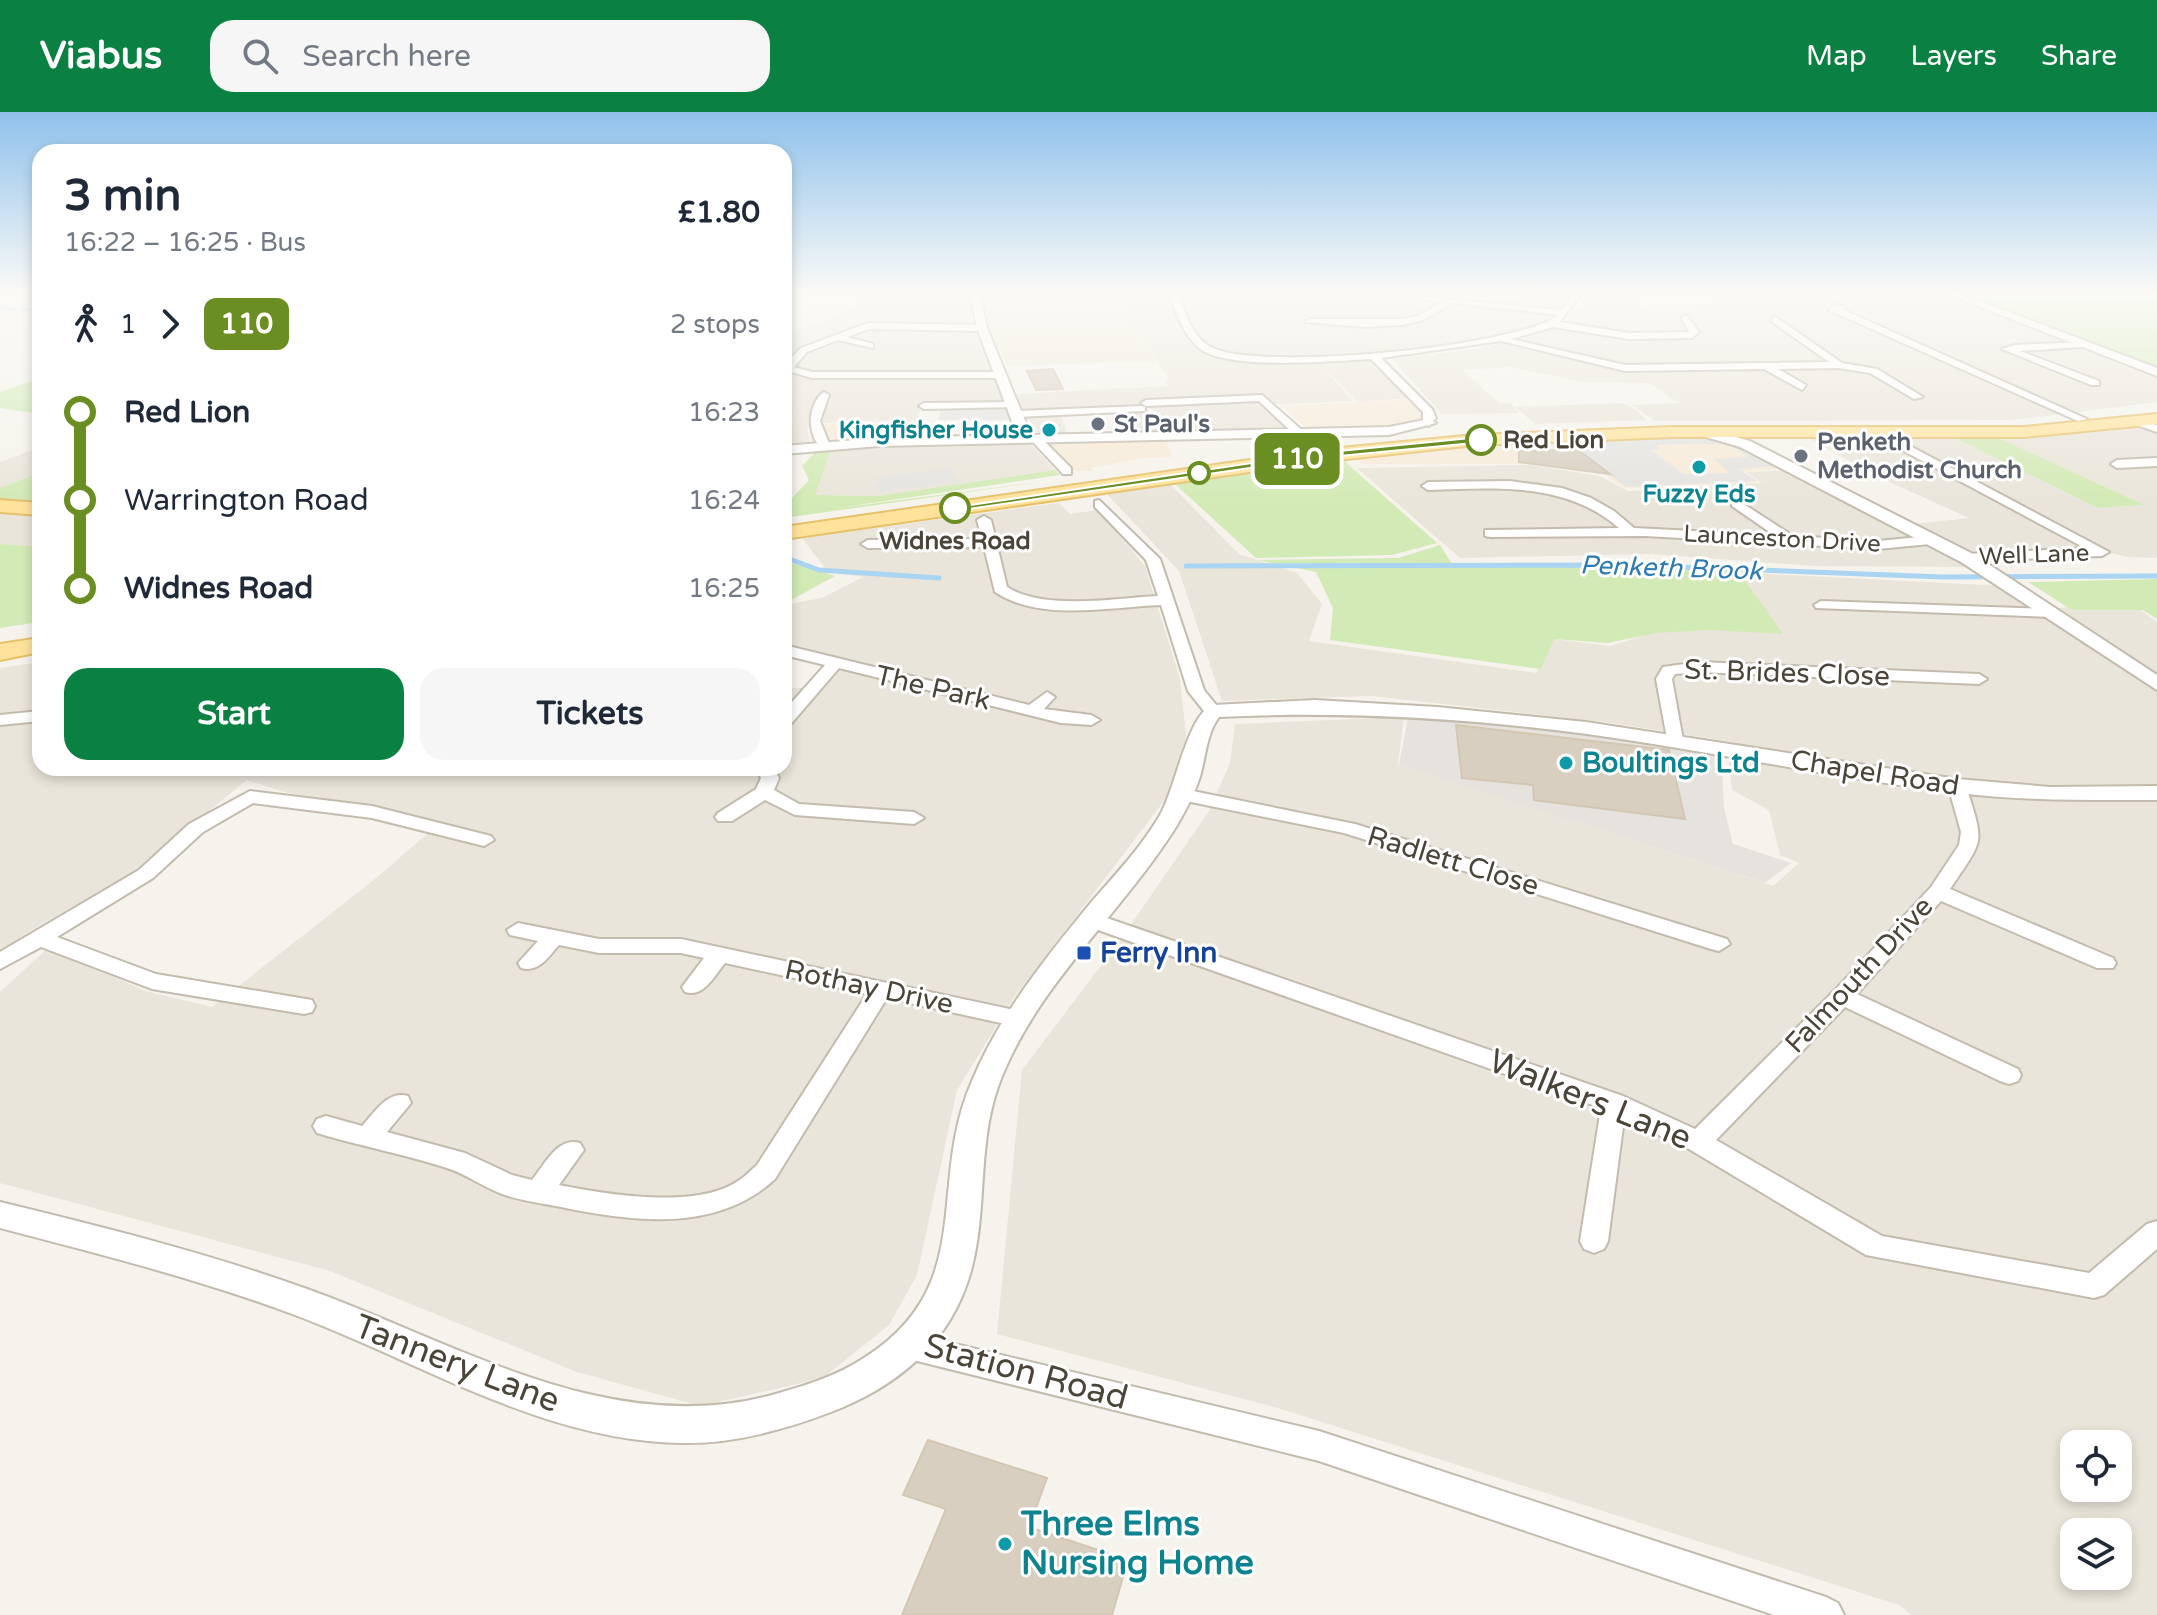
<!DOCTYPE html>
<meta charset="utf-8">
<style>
body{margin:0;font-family:"Varela Round",sans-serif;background:#f6f6f7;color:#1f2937;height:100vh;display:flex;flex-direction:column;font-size:30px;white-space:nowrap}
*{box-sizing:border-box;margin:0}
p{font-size:26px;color:#747a83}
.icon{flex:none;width:44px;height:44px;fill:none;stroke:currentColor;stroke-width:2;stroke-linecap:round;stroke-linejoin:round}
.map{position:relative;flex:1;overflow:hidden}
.side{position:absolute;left:32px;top:32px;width:760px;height:632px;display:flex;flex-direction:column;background:#fff;border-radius:24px;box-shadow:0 4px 12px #0003}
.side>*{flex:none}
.badge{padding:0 16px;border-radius:12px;font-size:28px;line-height:52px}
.fabs{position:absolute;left:2060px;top:1318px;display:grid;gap:16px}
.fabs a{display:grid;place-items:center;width:72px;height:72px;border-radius:16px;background:#fff;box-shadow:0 4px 12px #0003;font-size:40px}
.map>.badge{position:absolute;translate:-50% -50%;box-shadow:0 0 0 4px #fff}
.legs{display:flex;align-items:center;gap:12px;height:88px;padding:0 32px;font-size:26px}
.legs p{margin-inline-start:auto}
.summary{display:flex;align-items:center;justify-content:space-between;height:136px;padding:0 32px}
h1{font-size:44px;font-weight:800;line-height:60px}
.primary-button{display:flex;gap:16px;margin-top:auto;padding:16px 32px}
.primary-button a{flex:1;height:92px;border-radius:24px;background:#0b8043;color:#fff;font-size:32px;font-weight:800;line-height:92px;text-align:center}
.primary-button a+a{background:#f6f6f7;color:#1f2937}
ul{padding:0 32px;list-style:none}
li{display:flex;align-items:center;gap:28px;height:88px;font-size:30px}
li i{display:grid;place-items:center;width:12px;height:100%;margin:0 10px;background:currentColor}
li i::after{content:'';width:20px;height:20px;margin:-10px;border:6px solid;border-radius:50%;background:#fff}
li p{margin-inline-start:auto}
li:first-child i{background:linear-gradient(#0000 50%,currentColor 0)}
li:last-child i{background:linear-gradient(currentColor 50%,#0000 0)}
header{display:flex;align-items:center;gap:48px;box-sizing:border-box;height:112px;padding:0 40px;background:#0b8043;color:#fff}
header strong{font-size:38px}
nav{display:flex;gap:44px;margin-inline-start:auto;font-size:28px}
.search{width:560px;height:72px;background:#f6f6f7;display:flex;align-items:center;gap:20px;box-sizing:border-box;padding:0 28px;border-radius:24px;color:#747a83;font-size:30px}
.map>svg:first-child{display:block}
</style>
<header>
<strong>Viabus</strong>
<div class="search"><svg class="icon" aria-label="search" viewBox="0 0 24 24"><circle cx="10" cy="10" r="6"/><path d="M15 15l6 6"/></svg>Search here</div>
<nav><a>Map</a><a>Layers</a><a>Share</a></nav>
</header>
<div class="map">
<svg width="2157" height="1503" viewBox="0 0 2157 1503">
<rect width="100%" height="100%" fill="#f6f3ec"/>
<g fill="#eae5da" fill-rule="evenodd">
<path d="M871,182h97l4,31 31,77 -80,2 -7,15 -92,4 -17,4 3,18 -26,3v-112l52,-20z"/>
<path d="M1125,182h441l-4,13 -18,15 -36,13 -74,13 -70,5 45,45 -51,4 -27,-28h-16l15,1 23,26 -87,4 22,26 -124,3 -13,-26 -127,4 -7,-18 151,-8 -3,-5 5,-1 -38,-58z"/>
<path d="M1586,182h40l11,12 142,-4 -3,-7 168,-1 213,80v28l-144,18 -359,1 -21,-16 45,-2 -28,-20 -67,-1 -72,-15 -49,3 37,33h11l9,10 -77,1 -50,-55 79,-9 53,-11 43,-19 14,-14z"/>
<path d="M1620,291l9,2 18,15 -112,4 -20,-17z"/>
<path d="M1061,301l7,23 -33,-2 -9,-19z"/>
<path d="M2157,311v135l-30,-1 -42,-10 -117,5 -53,-28 54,-6 -97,-44 -70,-40 153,4 143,70 45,-3 -142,-66 117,-9z"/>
<path d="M1023,332l10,2 22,24 -177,26 -64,-1 17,-46z"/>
<path d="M40,335v25l-40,16v-26z"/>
<path d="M1531,353l69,11 28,15 134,-8 -16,-11 43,-2 178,97 -153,-1 -164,-12 -190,4 -103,-90z"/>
<path d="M1171,373l68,69 58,19 25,31 -13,37 228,32 1,-36 73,9 53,-17 64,-57 276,14 35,24 89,-9 29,21v993h-246l-12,-10 -618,-196 -284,-75 25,-264 99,-131 88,-128 21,-48 5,-39 169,-7 -6,47 375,122 26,-23 -19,-8 -11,-45 -37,-20 -4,-37 4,-11 -120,-19 -241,-27 -149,5 -43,-130 -72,-77zM2074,1332h44v44h-44zM2074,1420h44v44h-44z"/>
<path d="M1059,391l11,11 28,-4 47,56 35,113 7,65 -23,57 -151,198 -56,91 -40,185 -28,50 -66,53 -123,28 -123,-34 -247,-101 -330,-88v-191l49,-45 96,44 67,16 163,-128 66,-57 -157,-30 -37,-12 -115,93 -109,62 -23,19v-286l40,-6v106h744v-80h35l26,-27 -61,-18v-38l38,-7 41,-21 -35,-5 -26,-34z"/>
<path d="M0,397l40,2v36l-40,-3z"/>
</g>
<g fill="#f7ead8">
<path d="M1419,287l14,16 -20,13 -101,4 -31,-26z"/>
<path d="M918,307l-4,19 -101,7 -4,-17 15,-4z"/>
<path d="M1737,324l56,31 -53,5 18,11 -134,5 -20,-14 -75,-10h-167l-6,-7 110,-12z"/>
<path d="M1047,329h119l6,16 -29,1 -52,10 2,3h-21z"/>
</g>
<path fill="#e6e2dd" d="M1408,606l147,13 166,23 3,54 9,36 58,19 -26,20 -366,-118z"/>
<path fill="#efe8d6" d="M982,182h143l7,28 24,39 -149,5 -19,-40z"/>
<g fill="#d2eab5">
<path d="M2141,182l16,5v70l-193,-73z"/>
<path d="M40,266v36l-40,-6v-16z"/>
<path d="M1955,326l46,1 143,66 -46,3z"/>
<path d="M819,336l12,1 -16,46 63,1 177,-26 5,5 -229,34 209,-27 -256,36v-17l6,-1 19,-20 -7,-14z"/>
<path d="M1343,348l94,83 -45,12 -136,3 -81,-74z"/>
<path d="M40,360v30l-40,-2v-12z"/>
<path d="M0,432l40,3v75l-40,6z"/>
<path d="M1440,433l12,19 284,4 47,66 -74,-4 -52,3 -50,10 -53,-4 -13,30 -211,-29 3,-32 -17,-36 -58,-12 140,-2z"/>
<path d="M784,449l51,15 -51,28z"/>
<path d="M2157,467v40l-14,-9h-71l-44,-28z"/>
</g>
<g fill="#e5e3e0" fill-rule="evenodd">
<path d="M1013,296l1,12h-76l3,-11z"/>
<path d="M1129,300h25l8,20 -43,1 -2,-6 17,-1z"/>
<path d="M1655,324h47l23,4 33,18 31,7 -50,4 19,12 -132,6 -59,-47 79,-2 5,3zM1729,332l19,13 -34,2 16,14 -47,1 -32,-24 9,-1 -4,-4z"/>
<path d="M948,356l11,13 -81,11 -4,-6 4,-4 -2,-4z"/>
</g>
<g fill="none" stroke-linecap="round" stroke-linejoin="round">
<g stroke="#a9d4f2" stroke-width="3">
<path d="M0,196l13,1"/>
<path d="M21,197l19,2"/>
</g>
<g stroke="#a9d4f2" stroke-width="5">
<path d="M784,445l35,13 120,8"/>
<path d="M1186,454l440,-1 317,12 214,-1"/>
</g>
</g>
<g fill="#d8cfc1" stroke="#d3c7b4" stroke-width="2">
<path d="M1053,257l10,20 -27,1 -9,-19z"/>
<path d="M1578,338l32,24 -91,-12v-11z"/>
<path d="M1456,613l213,25 16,69 -151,-19 -1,-15 -71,-7z"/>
<path d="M928,1328l119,38 -18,49 99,33 -16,55h-210l44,-106 -43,-14z"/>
</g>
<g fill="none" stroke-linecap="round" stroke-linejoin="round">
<g stroke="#c2bbae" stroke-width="4">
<g id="minor">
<path d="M1170,182h8c6,17 14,42 31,52 42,27 311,1 349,-31l-105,-12 -30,17 -21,5 -38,2 -59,-5 4,-3h93l15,-3 26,-14 -50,-8 169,16 11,-16h8l-21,28 69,11 60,-1 -7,-14 4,-3 13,17 -7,6 -63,1 -76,-12 -42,12 114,26 204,-3 -58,-41 3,-5 68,47 35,6 46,28 -9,2 -44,-26 -31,-5 -61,1 28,16 -4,5 -38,-21 -139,2 -124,-30 -120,17 51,51 4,9 -7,8 -6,-3v-11l-52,-53c-36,2 -145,12 -172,-11 -15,-13 -24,-36 -29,-54z"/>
<path d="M1832,193l12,1v4l243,109 -9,2 -249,-111z"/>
<path d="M868,211l114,2 5,3 -5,3 -113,-2 -22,8 26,7v4l-35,-8 -31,12 -13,15 18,5h189l5,3 -5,3h-189l-28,-8v-5l17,-17z"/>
<path d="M2085,230l-3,5 -62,4 79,30v4h-8l-89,-36 13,-4z"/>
<path d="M824,280l5,3 -9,26 10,25 -6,3c-18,-10 -17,-46 0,-57z"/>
<path d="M1262,283l42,37v4h-8l-37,-35 -113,5 -5,-3 5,-3z"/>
<path d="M1012,290l5,3 -1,2 -92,2 -5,-3 5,-3z"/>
<path d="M1141,294l4,1v4l-129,6 -5,-3 5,-3z"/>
<path d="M2134,308l23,5v7l-23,-8z"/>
<path d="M1872,318h8l229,122 -7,4 -140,5 -2,-3 7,-4 118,-6 -213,-114z"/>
<path d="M1033,326h8l30,30v6h-8l-30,-32z"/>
<path d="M2157,346v8l-40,2 -6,-4 6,-4z"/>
<path d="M1510,369l52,7 29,10 23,13 20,17 140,7 -42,-29v-6l4,-1 57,37 85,5 52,-5 7,4 -7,4 -52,5 -233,-13 -155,1 -5,-1v-6l134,-2c-54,-47 -124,-40 -191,-38l-6,-4 6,-4z"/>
<path d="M1099,388l61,59 44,131 17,21 -2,4h-12l-19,-24 -27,-86c-52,2 -121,17 -166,-13l-11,-45 -116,1 -7,-4 7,-4 114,-1 -5,-19 7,-4 7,4 16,67c37,24 108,11 151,9l-12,-36 -51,-53v-6z"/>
<path d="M1821,489l230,8 7,4 -7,4 -235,-9 -2,-3z"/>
<path d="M784,533l245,60 18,-13 8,5 -11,12 47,6 9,5 -9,5 -30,-2 -222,-55 -49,57 -6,1v-15l41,-46 -41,-10z"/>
<path d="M1699,550l280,12 8,5 -8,5 -280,-12 -24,2 -3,5 11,61 -3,4h-12l-12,-65 7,-12z"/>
<path d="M40,599v10l-40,4v-10z"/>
<path d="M756,656h18l5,10 -5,12 25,14 115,8 10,6 -10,6 -119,-9 -30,-15 -33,21h-14l-3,-4 3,-4 38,-24 5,-11z"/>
<path d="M1957,668l9,6c19,60 18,52 -16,103l163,69 3,5 -3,5h-16l-156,-67 -84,93 161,75 3,6 -3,6 -9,3 -9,-3 -155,-74 -129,133 166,96 207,37 58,-49 10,-3v28l-53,46 -10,3 -228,-43 -177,-106 -65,-30 -16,122 -4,8 -10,4 -10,-4 -4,-8 21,-133 -517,-183 -4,-5 4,-5h14l525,181 72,33 139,-138 97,-104 28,-42 2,-13 -13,-46z"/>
<path d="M1183,677l172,35 372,115 3,5 -11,7 -8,-2 -367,-116 -168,-34 -2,-4z"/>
<path d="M250,679l122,15 119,30 3,4 -10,6 -112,-28 -119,-15 -50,29 -50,46 -96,59 99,37 156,26 3,6 -3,6 -8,2 -152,-25 -111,-42 -41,22v-17l139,-82 50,-46z"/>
<path d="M518,811l81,16h82l338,72 8,2 4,6 -4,6 -8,2 -132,-29 -112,181c-58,54 -142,43 -214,28 -20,-4 -39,-6 -59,-13 -19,-7 -36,-20 -55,-26 -43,-14 -87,-22 -130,-35l-4,-7 4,-7 9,-3 36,10c13,-14 26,-36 46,-30l3,7 -24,29 78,21 47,22 20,5c13,-16 26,-44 48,-37l4,7 -25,35c46,9 137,25 179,-4 7,-4 13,-11 19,-16l110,-171 -142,-31c-11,13 -21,35 -40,29l-3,-5 22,-29 -23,-5h-82l-40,-8c-11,12 -20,28 -38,23l-3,-5 20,-22 -28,-6 -3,-5z"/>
<path d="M909,1221l410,98 507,166 12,6 6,12h-70l-455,-154 -410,-102 -11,-4 -4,-9 4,-9z"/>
</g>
</g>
<g stroke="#c2bbae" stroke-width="4">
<g id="tertiary">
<path d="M970,182h10l7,34 44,107 358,-8 40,-8 7,4 -47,12 -510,11 -95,8v-8l95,-8 138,-3 -40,-107z"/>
<path d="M1947,182h14l196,74v8z"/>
<path d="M1704,316l46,13 223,113 184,121v15l-196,-128 -221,-115 -41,-12v-6z"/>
<path d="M1315,588l122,7 149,15 371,57 93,8 107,-1v14c-67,0 -133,1 -199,-7 -125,-15 -247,-42 -371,-59 -123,-16 -245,-23 -368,-17 -12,16 -13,37 -18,56 -5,19 -15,37 -25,54 -56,89 -142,160 -178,260 -23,65 -8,138 -33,202 -23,61 -74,100 -134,123 -47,18 -99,32 -149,31 -138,-2 -262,-81 -387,-128 -96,-36 -196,-61 -295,-87v-26c103,25 207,51 307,87 151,54 306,153 472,104 31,-9 59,-18 85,-35 115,-73 62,-173 108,-277 28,-67 75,-125 121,-181 24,-27 49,-54 67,-85 16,-28 28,-102 53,-110z"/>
</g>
</g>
<g stroke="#e6c16a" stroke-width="4">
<g id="primary">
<path d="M2157,302v10l-133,13h-352l-197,8 -156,17 -535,77v-12l535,-77 156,-15 197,-8h352z"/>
<path d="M0,388l40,3v12l-40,-3z"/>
<path d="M40,526v14l-40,8v-16z"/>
</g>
</g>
<use href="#minor" fill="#fff" fill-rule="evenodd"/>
<use href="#tertiary" fill="#fff" fill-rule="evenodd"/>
<use href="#primary" fill="#ffe39c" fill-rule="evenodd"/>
</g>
<linearGradient id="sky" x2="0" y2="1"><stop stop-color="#8fc1ec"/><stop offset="0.46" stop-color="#fbfaf6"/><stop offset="1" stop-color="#fbfaf6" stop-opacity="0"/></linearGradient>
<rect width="2157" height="392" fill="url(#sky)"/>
<path fill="#6b8e23" stroke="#fff" stroke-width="2" d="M1481,325l3,5 -165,16 -364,53 -5,-3 369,-55z"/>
<g fill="#6b7280" stroke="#fff" stroke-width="3">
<circle cx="1098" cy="312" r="8"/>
<circle cx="1801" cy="344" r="8"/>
</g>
<g fill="#0f9aa8" stroke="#fff" stroke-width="3">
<circle cx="1049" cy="318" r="8"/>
<circle cx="1699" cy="355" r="8"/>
<circle cx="1566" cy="651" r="8"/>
<circle cx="1005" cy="1432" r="8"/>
</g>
<g fill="#fff" stroke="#6b8e23" stroke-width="4">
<circle cx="1481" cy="328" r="14"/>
<circle cx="1199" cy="361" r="10"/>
<circle cx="955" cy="396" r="14"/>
</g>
<rect fill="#1a4fb4" stroke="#fff" stroke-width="3" x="1076" y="833" width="16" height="16" rx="4"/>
<g text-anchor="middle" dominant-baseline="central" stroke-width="6" stroke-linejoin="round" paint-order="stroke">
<g font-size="24" font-weight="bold" fill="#5b616d" stroke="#fff" text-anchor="start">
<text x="1114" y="312">St Paul's</text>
<text x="1817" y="330">Penketh<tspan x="1817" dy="28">Methodist Church</tspan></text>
</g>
<g font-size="24" font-weight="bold" fill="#0d838f" stroke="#fff" text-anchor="end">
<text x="1033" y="318">Kingfisher House</text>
<text x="1699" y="382" text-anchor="middle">Fuzzy Eds</text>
</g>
<g font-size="24" font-weight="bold" fill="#4b4439" stroke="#fff" text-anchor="start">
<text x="1503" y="328">Red Lion</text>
<text x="955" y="429" text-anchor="middle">Widnes Road</text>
</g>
<g font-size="24" fill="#4b4439" stroke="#fff">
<text transform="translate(1782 427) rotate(3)">Launceston Drive</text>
<text transform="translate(2034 443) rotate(-2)">Well Lane</text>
</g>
<g font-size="26" font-style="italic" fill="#2e7ab2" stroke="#fff">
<text transform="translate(1671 456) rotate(2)">Penketh Brook</text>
</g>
<g font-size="28" fill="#4b4439" stroke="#fff">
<text transform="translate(1787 561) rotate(2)">St. Brides Close</text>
<text transform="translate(933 576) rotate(13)">The Park</text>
<text transform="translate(1875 661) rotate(9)">Chapel Road</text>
<text transform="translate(1453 749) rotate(17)">Radlett Close</text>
<text transform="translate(1859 863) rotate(-47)">Falmouth Drive</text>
<text transform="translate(869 875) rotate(12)">Rothay Drive</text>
</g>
<g font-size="28" font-weight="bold" fill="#0d838f" stroke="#fff" text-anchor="start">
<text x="1582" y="651">Boultings Ltd</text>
</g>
<g font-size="28" font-weight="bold" fill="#164399" stroke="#fff" text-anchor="start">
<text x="1100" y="841">Ferry Inn</text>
</g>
<g font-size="34" fill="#4b4439" stroke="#fff">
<text transform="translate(1590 988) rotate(22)">Walkers Lane</text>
<text transform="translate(457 1252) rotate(21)">Tannery Lane</text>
<text transform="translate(1026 1260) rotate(15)">Station Road</text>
</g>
<g font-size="34" font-weight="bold" fill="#0d838f" stroke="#fff" text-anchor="start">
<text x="1021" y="1412">Three Elms<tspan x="1021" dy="39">Nursing Home</tspan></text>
</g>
</g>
</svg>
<div class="fabs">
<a><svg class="icon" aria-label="locate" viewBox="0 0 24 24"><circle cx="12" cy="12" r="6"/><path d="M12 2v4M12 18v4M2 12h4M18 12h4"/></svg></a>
<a><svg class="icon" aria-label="layers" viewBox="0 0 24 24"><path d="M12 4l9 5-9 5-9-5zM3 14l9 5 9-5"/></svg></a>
</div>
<b class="badge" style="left:1297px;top:347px;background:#6b8e23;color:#fff">110</b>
<section class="side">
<div class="summary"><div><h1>3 min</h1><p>16:22 – 16:25 · Bus</p></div><b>£1.80</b></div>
<div class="legs"><svg class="icon" aria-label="walk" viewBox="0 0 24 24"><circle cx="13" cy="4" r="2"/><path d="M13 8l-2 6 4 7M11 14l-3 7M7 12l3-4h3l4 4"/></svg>1<svg class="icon" aria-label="forward" viewBox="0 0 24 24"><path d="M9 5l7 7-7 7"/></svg><b class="badge" style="background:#6b8e23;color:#fff">110</b><p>2 stops</p></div>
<ul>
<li><i style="color:#6b8e23"></i><b>Red Lion</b><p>16:23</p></li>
<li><i style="color:#6b8e23"></i><span>Warrington Road</span><p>16:24</p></li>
<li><i style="color:#6b8e23"></i><b>Widnes Road</b><p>16:25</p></li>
</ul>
<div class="primary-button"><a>Start</a><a>Tickets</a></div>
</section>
</div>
